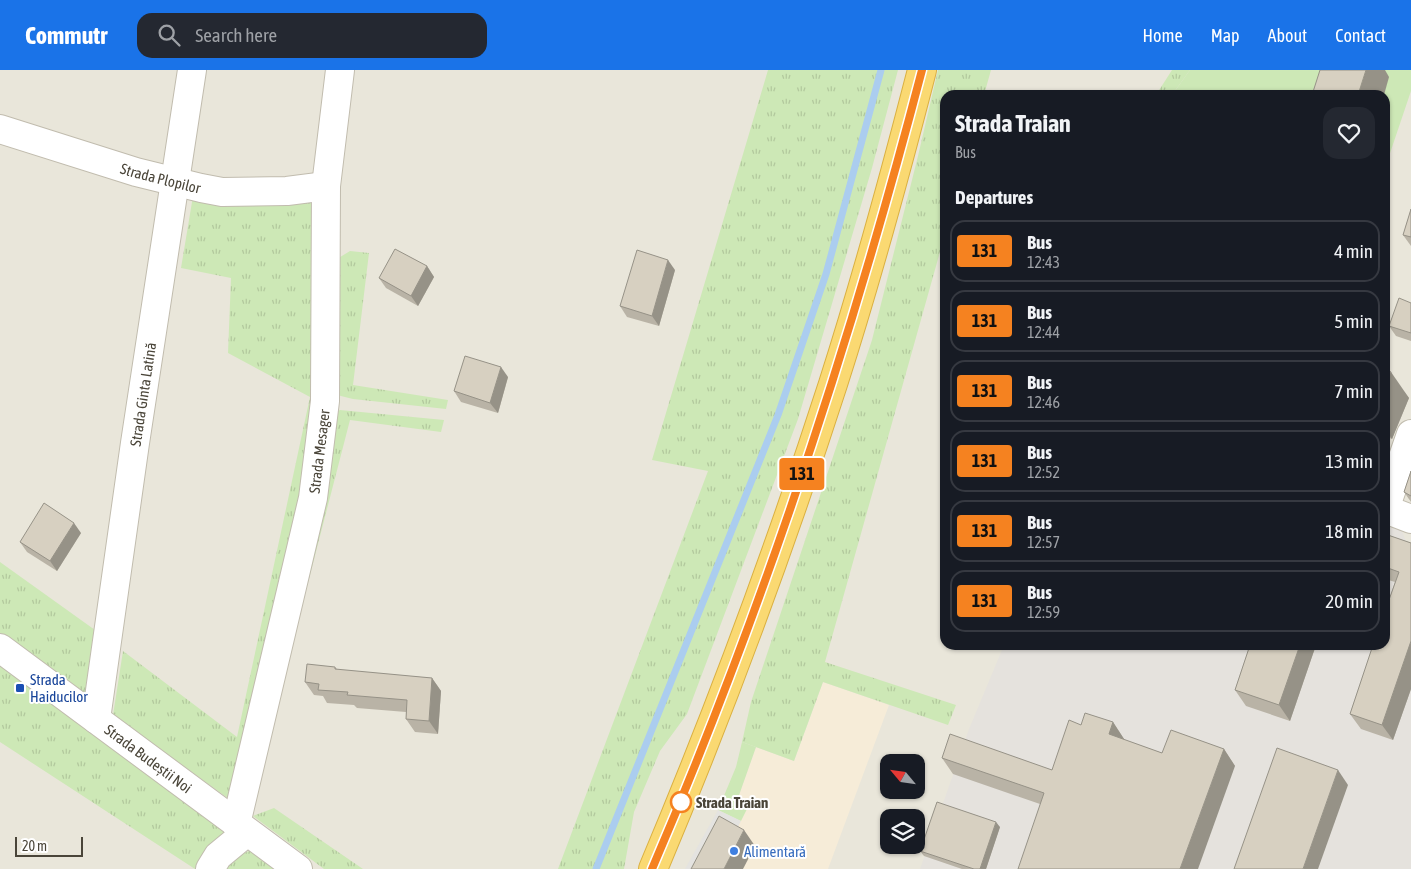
<!DOCTYPE html>
<meta charset="utf-8">
<style>
body{margin:0;font-family:"Asap Condensed",sans-serif;background:#242831;color:#f1f3f6;height:100vh;display:flex;flex-direction:column;font-size:19px;white-space:nowrap}
*{box-sizing:border-box;margin:0}
p{font-size:16px;color:#9ea1a6}
.icon{flex:none;width:28px;height:28px;fill:none;stroke:currentColor;stroke-width:2;stroke-linecap:round;stroke-linejoin:round}
.map{position:relative;flex:1;overflow:hidden}
.panel{position:absolute;left:940px;top:20px;width:450px;height:560px;display:flex;flex-direction:column;background:#171b24;border-radius:15px;box-shadow:0 1px 4px #0004}
.panel>*{flex:none}
.badge{padding:0 10px;border-radius:4px;font-size:18px;line-height:32px}
.needle{width:32px;rotate:299deg}
.fabs{position:absolute;left:880px;top:684px;display:grid;gap:10px}
.fabs a{display:grid;place-items:center;width:45px;height:45px;border-radius:10px;background:#171b24;box-shadow:0 1px 4px #0004;font-size:25px}
.scale{position:absolute;left:15px;bottom:12px;width:68px;box-sizing:border-box;padding-left:5px;border:2px solid #4a4539;border-top:0;font-size:14px;line-height:18px;white-space:nowrap;color:#4a4539;-webkit-text-stroke:4px #fff;paint-order:stroke}
.map>.badge{position:absolute;translate:-50% -50%;box-shadow:0 0 0 2px #fff}
h2{padding:0 15px;font-size:19px;line-height:45px}
.round{display:grid;place-items:center;flex:none;width:52px;height:52px;border-radius:15px;background:#242831}
.summary{display:flex;align-items:center;justify-content:space-between;height:85px;padding:0 15px}
h1{font-size:24px;font-weight:700;line-height:38px}
ul{padding:0;list-style:none}
li{display:flex;align-items:center;gap:15px;height:62px;margin:0 10px 8px;padding:0 5px;border:2px solid #363941;border-radius:15px}
li div{flex:1}
li b{display:block;font-size:19px}
li em{font-style:normal}
li .badge{min-width:55px;font-weight:700;text-align:center}
header{display:flex;align-items:center;gap:30px;box-sizing:border-box;height:70px;padding:0 25px;background:#1a73e8;color:#fff}
header strong{font-size:24px}
nav{display:flex;gap:28px;margin-inline-start:auto;font-size:18px}
.search{width:350px;height:45px;background:#242831;display:flex;align-items:center;gap:12px;box-sizing:border-box;padding:0 18px;border-radius:15px;color:#9ea1a6;font-size:19px}
.map>svg:first-child{display:block}
</style>
<header>
<strong>Commutr</strong>
<div class="search"><svg class="icon" aria-label="search" viewBox="0 0 24 24"><circle cx="10" cy="10" r="6"/><path d="M15 15l6 6"/></svg>Search here</div>
<nav><a>Home</a><a>Map</a><a>About</a><a>Contact</a></nav>
</header>
<div class="map">
<svg width="1411" height="799" viewBox="0 0 1411 799">
<defs>
<pattern id="grass-tufts" width="24" height="20" patternUnits="userSpaceOnUse" patternTransform="scale(1.25)"><rect width="24" height="20" fill="#cde8b6"/><path d="M3 7l-1-3M5 7V3M7 7l1-3M15 17l-1-3M17 17v-4M19 17l1-3" fill="none" stroke="#b2c89d"/></pattern>
</defs>
<rect width="100%" height="100%" fill="#f5f3ec"/>
<path fill="#e9e6da" fill-rule="evenodd" d="M0,0h1411v799h-1411zM945,25h440v550h-440zM889,692h27v28h-27zM889,748h27v27h-27z"/>
<path fill="#f6ecd8" d="M823,612l66,23 -61,164h-117l38,-66 -11,-5 18,-51 38,14z"/>
<path fill="#e5e2dd" d="M1385,447l14,6 12,32v314h-491l49,-140 35,-84h381z"/>
<g fill="url(#grass-tufts)">
<path d="M768,0h130l-26,98 -74,251 -111,295 -27,37 -26,61 -10,57h-66l150,-398 -56,-11z"/>
<path d="M938,0h53l-7,25h-39v139l-120,428 131,43 -8,20 -125,-43 -29,79 -52,-19 9,-40 121,-362 46,-184z"/>
<path d="M1172,0h18l-18,25h-16z"/>
<path d="M317,125l2,203 -12,99 -74,305 -120,-87 10,-64 114,86 73,-340 -82,-44 3,-75 -50,-10 12,-72z"/>
<path d="M350,181l19,2 -16,132 95,15 -2,9 -93,-10 -20,-5 -1,-132z"/>
<path d="M340,340l104,10 -3,12 -91,-12 -93,360 75,-366z"/>
<path d="M0,492l95,68 -10,65 -85,-62z"/>
<path d="M0,593l226,166 -19,25 -9,15h-3l-195,-127z"/>
<path d="M274,738l89,61h-39l-71,-53z"/>
<path d="M253,779l27,20h-58l6,-8z"/>
</g>
<g fill="#cde8b6">
<path d="M1190,0h221v21l-26,77v-73h-213z"/>
<path d="M742,672l14,5 -18,51 12,5 -9,18 -23,-11 18,-43z"/>
</g>
<path fill="#e4e3e0" d="M718,740l23,11 -7,13 -23,35h-26z"/>
<g fill="none" stroke-linecap="round" stroke-linejoin="round">
<path stroke="#abcdef" stroke-width="7" d="M596,799l182,-454 48,-141 55,-204"/>
<g stroke="#c1bcae" stroke-width="30">
<g id="minor">
<path id="s1" d="M0,59l136,43 65,16 21,4 65,-1 39,-5"/>
<path d="M1385,439l26,-75"/>
<path d="M1385,439l26,10"/>
<path id="s2" d="M0,578l298,221"/>
<path id="s3" d="M96,649l39,-276 57,-373"/>
<path id="s4" d="M236,754l77,-326 12,-97 1,-215 14,-116"/>
<path d="M210,799l8,-13 29,-24"/>
</g>
</g>
<g stroke="#dab041" stroke-width="30">
<path id="highway" d="M653,799c67,-159 127,-321 180,-485 33,-103 62,-209 89,-314"/>
</g>
<use href="#minor" stroke="#fff" stroke-width="28"/>
<use href="#highway" stroke="#fad972" stroke-width="28"/>
</g>
<g fill="#b9b3a6">
<path d="M1411,139v37l-8,-11z"/>
<path d="M427,196l7,11 -16,29 -32,-18 -7,-10z"/>
<path d="M675,200l-16,56 -32,-9 -7,-11z"/>
<path d="M1411,233v38l-15,-5 -7,-10z"/>
<path d="M1385,299l24,29 -17,41 -7,-3z"/>
<path d="M508,307l-10,36 -37,-11 -7,-11z"/>
<path d="M1411,401v31l-7,-10z"/>
<path d="M81,463l-24,38 -30,-19 -7,-10z"/>
<path d="M1385,464l26,9v146l-18,51 -32,-11 -11,-15 45,-132 -10,-3z"/>
<path d="M1250,575h66l-26,76 -44,-15 -11,-16z"/>
<path d="M335,597l3,3 94,8 9,13 -3,43 -23,-2 -9,-13v-7l-49,-4 -3,-3 -27,-2 -4,-7 -9,-1 -9,-13z"/>
<path d="M1113,652l11,17v1l38,13 62,-4 11,17 -195,38 -87,-30 -11,-16 110,12z"/>
<path d="M1000,757l-14,42h-24l-38,-13 -4,-5z"/>
</g>
<g fill="#969287">
<path d="M1366,0h19l4,7 -5,18h-26z"/>
<path d="M668,190l7,10 -16,56 -7,-10z"/>
<path d="M427,196l7,11 -16,29 -7,-10z"/>
<path d="M501,297l7,10 -10,36 -8,-10z"/>
<path d="M1391,302l18,26 -17,41 -7,-10v-42z"/>
<path d="M74,453l7,10 -24,38 -7,-10z"/>
<path d="M1411,571v48l-18,51 -11,-15z"/>
<path d="M1300,575h16l-26,76 -11,-16z"/>
<path d="M432,608l9,13 -3,43 -9,-13z"/>
<path d="M1113,652l11,17 -4,11 -11,-16z"/>
<path d="M1224,679l11,17 -37,103h-18z"/>
<path d="M1338,700l10,15 -30,84h-15z"/>
<path d="M996,752l4,5 -14,42h-6z"/>
<path d="M744,760l11,16 -12,23h-19z"/>
</g>
<g fill="#d7d0c1" stroke="#969287">
<path d="M1320,0h46l-8,25h-46z"/>
<path d="M1411,139v28l-8,-2z"/>
<path d="M395,179l32,17 -16,30 -32,-18z"/>
<path d="M637,180l31,10 -16,56 -32,-10z"/>
<path d="M1399,228l12,5v30l-22,-7z"/>
<path d="M465,286l36,11 -11,36 -36,-12z"/>
<path d="M1385,299l6,3 -6,15z"/>
<path d="M1411,401v25l-7,-4z"/>
<path d="M44,433l30,20 -24,38 -30,-19z"/>
<path d="M1385,464l26,9v98l-29,84 -32,-11 23,-69h12v-34l14,-39 -14,-5z"/>
<path d="M1250,575h50l-21,60 -44,-15z"/>
<path d="M307,594l28,3v2l97,9 -3,43 -23,-2 1,-19 -60,-5 1,-3 -30,-2 1,-6 -14,-2z"/>
<path d="M1085,643l28,9 -4,12 53,19 9,-23 53,19 -44,120h-162l26,-76 -102,-35 8,-24 102,36 17,-50 12,5z"/>
<path d="M1277,678l61,22 -35,99h-69z"/>
<path d="M937,732l59,20 -16,47h-6l-54,-18z"/>
<path d="M719,746l25,14 -20,39h-33z"/>
</g>
<g fill="none" stroke-linecap="round" stroke-linejoin="round">
<g stroke="#fff" stroke-width="11">
<path id="line" d="M652,799c111,-259 199,-527 270,-799"/>
</g>
<use href="#line" stroke="#f58220" stroke-width="8"/>
</g>
<rect fill="#1a4fb4" stroke="#fff" stroke-width="2" x="15" y="613" width="10" height="10" rx="2.5"/>
<circle fill="#fff" stroke="#f58220" stroke-width="2.5" cx="681" cy="732" r="10"/>
<circle fill="#3f7fe0" stroke="#fff" stroke-width="2" cx="734" cy="781" r="5"/>
<g text-anchor="middle" dominant-baseline="central" stroke-width="4" stroke-linejoin="round" paint-order="stroke">
<g font-size="15" fill="#4a4539" stroke="#fff">
<text stroke="none"><textPath href="#s1" startOffset="168">Strada Plopilor</textPath></text>
<text stroke="none"><textPath href="#s3" startOffset="328">Strada Ginta Latină</textPath></text>
<text stroke="none"><textPath href="#s4" startOffset="382">Strada Mesager</textPath></text>
<text stroke="none"><textPath href="#s2" startOffset="185">Strada Budeștii Noi</textPath></text>
</g>
<g font-size="15" fill="#164399" stroke="#fff" text-anchor="start">
<text x="30" y="609">Strada<tspan x="30" dy="17">Haiducilor</tspan></text>
</g>
<g font-size="15" font-weight="bold" fill="#4a4539" stroke="#fff" text-anchor="start">
<text x="696" y="732">Strada Traian</text>
</g>
<g font-size="15" fill="#366cbe" stroke="#fff" text-anchor="start">
<text x="744" y="781">Alimentară</text>
</g>
</g>
</svg>
<div class="fabs">
<a><svg class="needle" viewBox="-14 -14 28 28"><path d="M0-13l5 13h-10z" fill="#e53935"/><path d="M0 13l5-13h-10z" fill="#9ea1a6"/></svg></a>
<a><svg class="icon" aria-label="layers" viewBox="0 0 24 24"><path d="M12 4l9 5-9 5-9-5zM3 14l9 5 9-5"/></svg></a>
</div>
<div class="scale">20 m</div>
<b class="badge" style="left:802px;top:404px;background:#f58220;color:#111">131</b>
<section class="panel">
<div class="summary"><div><h1>Strada Traian</h1><p>Bus</p></div><a class="round"><svg class="icon" aria-label="heart" viewBox="0 0 24 24"><path d="M12 20l-8-8c-3-5 5-10 8-4 3-6 11-1 8 4z"/></svg></a></div>
<h2>Departures</h2>
<ul>
<li><span class="badge" style="background:#f58220;color:#111">131</span><div><b>Bus</b><p>12:43</p></div><em>4 min</em></li>
<li><span class="badge" style="background:#f58220;color:#111">131</span><div><b>Bus</b><p>12:44</p></div><em>5 min</em></li>
<li><span class="badge" style="background:#f58220;color:#111">131</span><div><b>Bus</b><p>12:46</p></div><em>7 min</em></li>
<li><span class="badge" style="background:#f58220;color:#111">131</span><div><b>Bus</b><p>12:52</p></div><em>13 min</em></li>
<li><span class="badge" style="background:#f58220;color:#111">131</span><div><b>Bus</b><p>12:57</p></div><em>18 min</em></li>
<li><span class="badge" style="background:#f58220;color:#111">131</span><div><b>Bus</b><p>12:59</p></div><em>20 min</em></li>
</ul>
</section>
</div>
